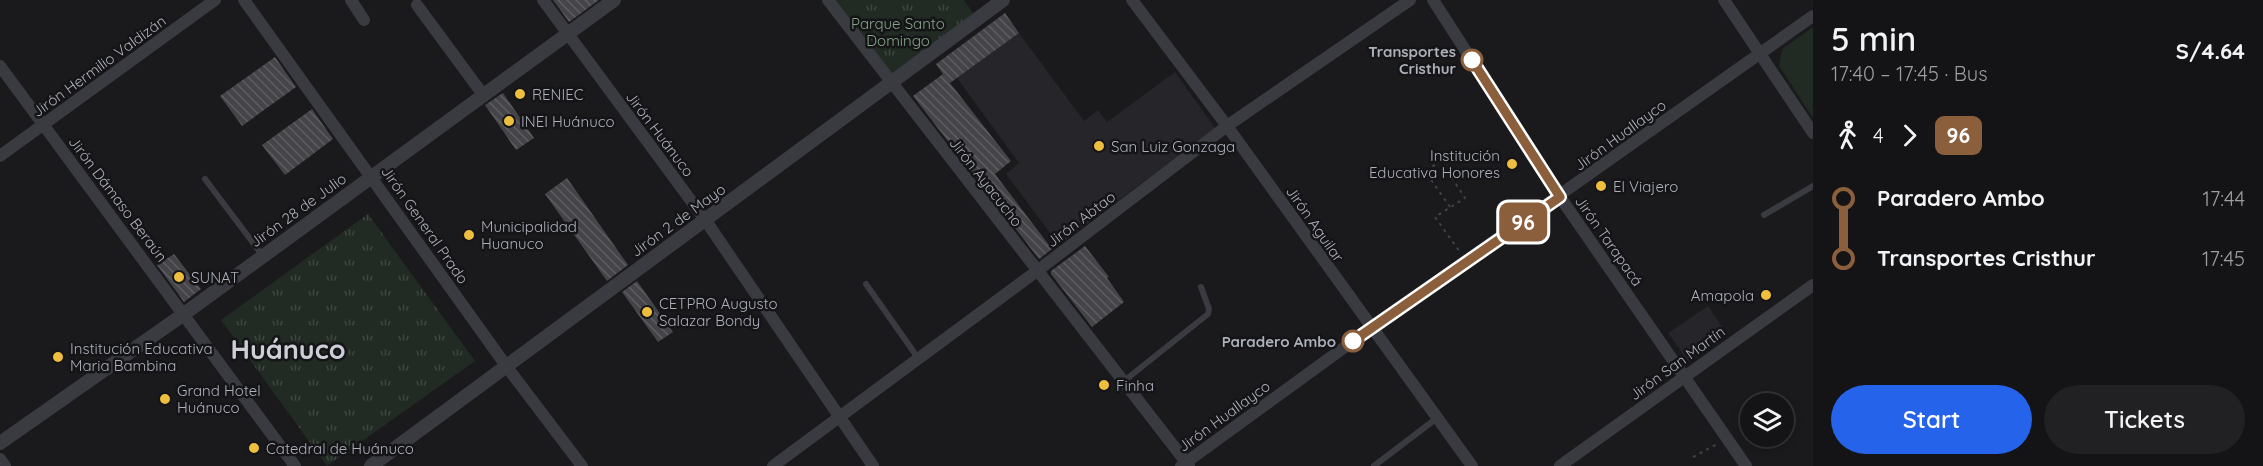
<!DOCTYPE html>
<meta charset="utf-8">
<style>
body{margin:0;font-family:Quicksand,sans-serif;background:#212022;color:#f1f3f6;height:100vh;display:flex;flex-direction:column;font-size:22px;white-space:nowrap}
*{box-sizing:border-box;margin:0}
p{font-size:20px;color:#9d9ea0}
.icon{flex:none;width:33px;height:33px;fill:none;stroke:currentColor;stroke-width:2;stroke-linecap:round;stroke-linejoin:round}
.map{position:relative;flex:1;overflow:hidden}
.panel{display:flex;flex-direction:column;background:#141315;width:450px}
.panel>*{flex:none}
.badge{padding:0 12px;border-radius:9px;font-size:21px;line-height:39px}
.fabs{position:absolute;left:1740px;top:393px;display:grid;gap:12px}
.fabs a{display:grid;place-items:center;width:54px;height:54px;border-radius:50%;background:#141315;box-shadow:0 3px 9px #0003,0 0 0 2px #333234;font-size:30px}
.map>.badge{position:absolute;translate:-50% -50%;box-shadow:0 0 0 3px #fff}
.legs{display:flex;align-items:center;gap:9px;height:66px;padding:0 18px;font-size:20px}
.legs p{margin-inline-start:auto}
.head{display:flex;align-items:center;justify-content:space-between;height:102px;padding:0 18px}
h1{font-size:33px;font-weight:600;line-height:45px}
.primary-button{display:flex;gap:12px;margin-top:auto;padding:12px 18px}
.primary-button a{flex:1;height:69px;border-radius:36px;background:#2563eb;color:#fff;font-size:24px;font-weight:600;line-height:69px;text-align:center}
.primary-button a+a{background:#212022;color:#f1f3f6}
ul{padding:0 18px;list-style:none}
li{display:flex;align-items:center;gap:21px;height:60px;font-size:22px}
li i{display:grid;place-items:center;width:9px;height:100%;margin:0 8px;background:currentColor}
li i::after{content:'';width:15px;height:15px;margin:-8px;border:4px solid;border-radius:50%;background:#141315}
li p{margin-inline-start:auto}
li:first-child i{background:linear-gradient(#0000 50%,currentColor 0)}
li:last-child i{background:linear-gradient(currentColor 50%,#0000 0)}
main{display:flex;flex:1;min-height:0}
.map>svg:first-child{display:block}
</style>
<main>
<div class="map">
<svg width="1813" height="466" viewBox="0 0 1813 466">
<defs>
<pattern id="park-tufts" width="24" height="20" patternUnits="userSpaceOnUse" patternTransform="scale(1.5)"><rect width="24" height="20" fill="#212a23"/><path d="M3 7l-1-3M5 7V3M7 7l1-3M15 17l-1-3M17 17v-4M19 17l1-3" fill="none" stroke="#3f4641"/></pattern>
<pattern id="building-back-hatch" width="6" height="6" patternUnits="userSpaceOnUse" patternTransform="scale(1.5)"><rect width="6" height="6" fill="#444449"/><path d="M-1 5l2 2M0 0l6 6M5-1l2 2" fill="none" stroke="#5c5c61"/></pattern>
</defs>
<rect width="100%" height="100%" fill="#1a191c"/>
<g fill="#262529">
<path d="M1019,33l65,88 14,-11 9,12 68,-50 40,56 -156,117 -53,-71 13,-11 -62,-85z"/>
<path d="M1708,306l19,28 -39,27 -20,-28z"/>
</g>
<g fill="url(#park-tufts)">
<path d="M835,0h129l10,15 -82,61z"/>
<path d="M368,214l107,147 -148,105 -106,-146z"/>
</g>
<path fill="#212a23" d="M1813,27v91l-34,-52 3,-17z"/>
<g fill="url(#building-back-hatch)">
<path d="M553,0h46l-30,22z"/>
<path d="M1005,13l14,20 -69,50 61,78 -16,13 57,75 -13,10 -126,-163 30,-22 -7,-10z"/>
<path d="M275,57l21,30 -54,39 -22,-30z"/>
<path d="M503,93l31,45 -18,12 -31,-45z"/>
<path d="M312,109l21,30 -48,36 -23,-30z"/>
<path d="M567,178l61,87 -21,16 -62,-87z"/>
<path d="M1085,246l24,31 -2,1 17,24 -32,25 -41,-53v-3z"/>
<path d="M174,254l27,35 -17,13 -27,-37z"/>
<path d="M637,281l36,51 -15,10 -36,-50z"/>
</g>
<g fill="none" stroke-linecap="round" stroke-linejoin="round">
<g stroke="#414248" stroke-width="2" stroke-dasharray="3 4.5" stroke-linecap="butt">
<path d="M1450,207l-25,-36 16,-10 24,37 -30,19 25,35"/>
<path d="M1693,457l24,-13"/>
</g>
<g stroke="#3a3b41" stroke-width="6">
<path d="M205,179l58,77"/>
<path d="M1764,215l49,-29"/>
<path d="M866,284l52,74"/>
<path d="M1124,381l84,-67 1,-5 -8,-22"/>
<path d="M1374,466l63,-48"/>
</g>
<g stroke="#3a3b41" stroke-width="12">
<path d="M244,0l263,367 75,99"/>
<path d="M351,0l13,20"/>
<path d="M543,0l163,221 167,245"/>
<path d="M828,0l361,466"/>
<path d="M1132,0l95,126 245,340"/>
<path d="M1433,0l127,197 186,269"/>
<path d="M1724,0l89,133"/>
<path d="M417,5l67,91"/>
<path d="M0,66l295,400"/>
<path d="M0,156l215,-156"/>
<path d="M0,459l5,7"/>
<path d="M773,466l264,-195 190,-145 183,-126"/>
<path d="M1181,466l190,-138 442,-312"/>
<path d="M1560,466l253,-181"/>
</g>
<g stroke="#3a3b41" stroke-width="14">
<path d="M0,443l184,-129 430,-314"/>
<path d="M371,466l632,-466"/>
</g>
</g>
<g fill="none" stroke-linecap="round" stroke-linejoin="round">
<g stroke="#fff" stroke-width="14">
<path id="line-1" d="M1353,341l207,-144 -88,-137"/>
</g>
<use href="#line-1" stroke="#8b5e3c" stroke-width="9"/>
</g>
<g fill="#fff" stroke="#8b5e3c" stroke-width="3">
<circle cx="1472" cy="60" r="10"/>
<circle cx="1353" cy="341" r="10"/>
</g>
<g fill="#eebe3f" stroke="#151417" stroke-width="2">
<circle cx="520" cy="94" r="6"/>
<circle cx="509" cy="121" r="6"/>
<circle cx="1099" cy="146" r="6"/>
<circle cx="1512" cy="164" r="6"/>
<circle cx="1601" cy="186" r="6"/>
<circle cx="469" cy="235" r="6"/>
<circle cx="179" cy="277" r="6"/>
<circle cx="1766" cy="295" r="6"/>
<circle cx="647" cy="312" r="6"/>
<circle cx="58" cy="357" r="6"/>
<circle cx="1104" cy="385" r="6"/>
<circle cx="165" cy="399" r="6"/>
<circle cx="254" cy="448" r="6"/>
</g>
<g text-anchor="middle" dominant-baseline="central" stroke-width="5" stroke-linejoin="round" paint-order="stroke">
<g font-size="15" fill="#84a588" stroke="#151417">
<text x="898" y="23">Parque Santo<tspan x="898" dy="17">Domingo</tspan></text>
</g>
<g font-size="15" font-weight="bold" fill="#acb0bb" stroke="#151417" text-anchor="end">
<text x="1456" y="51">Transportes<tspan x="1456" dy="17">Cristhur</tspan></text>
<text x="1336" y="341">Paradero Ambo</text>
</g>
<g font-size="15" fill="#acb0bb" stroke="#151417">
<text transform="translate(99 66) rotate(-36)">Jirón Hermilio Valdizán</text>
<text transform="translate(660 134) rotate(53)">Jirón Huánuco</text>
<text transform="translate(1620 135) rotate(-36)">Jirón Huallayco</text>
<text transform="translate(986 182) rotate(52)">Jirón Ayacucho</text>
<text transform="translate(118 199) rotate(53)">Jirón Dámaso Beraún</text>
<text transform="translate(298 210) rotate(-36)">Jirón 28 de Julio</text>
<text transform="translate(1081 219) rotate(-37)">Jirón Abtao</text>
<text transform="translate(678 220) rotate(-36)">Jirón 2 de Mayo</text>
<text transform="translate(1315 224) rotate(55)">Jirón Aguilar</text>
<text transform="translate(425 225) rotate(55)">Jirón General Prado</text>
<text transform="translate(1609 241) rotate(55)">Jirón Tarapacá</text>
<text transform="translate(1677 363) rotate(-36)">Jirón San Martín</text>
<text transform="translate(1224 416) rotate(-36)">Jirón Huallayco</text>
</g>
<g font-size="15" fill="#acb0bb" stroke="#151417" text-anchor="start">
<text x="532" y="94">RENIEC</text>
<text x="521" y="121">INEI Huánuco</text>
<text x="1111" y="146">San Luiz Gonzaga</text>
<text x="1500" y="155" text-anchor="end">Institución<tspan x="1500" dy="17">Educativa Honores</tspan></text>
<text x="1613" y="186">El Viajero</text>
<text x="481" y="226">Municipalidad<tspan x="481" dy="17">Huanuco</tspan></text>
<text x="191" y="277">SUNAT</text>
<text x="1754" y="295" text-anchor="end">Amapola</text>
<text x="659" y="303">CETPRO Augusto<tspan x="659" dy="17">Salazar Bondy</tspan></text>
<text x="70" y="348">Institución Educativa<tspan x="70" dy="17">Maria Bambina</tspan></text>
<text x="1116" y="385">Finha</text>
<text x="177" y="390">Grand Hotel<tspan x="177" dy="17">Huánuco</tspan></text>
<text x="266" y="448">Catedral de Huánuco</text>
</g>
<g font-size="27" font-weight="bold" fill="#cdcfd7" stroke="#151417">
<text x="288" y="349">Huánuco</text>
</g>
</g>
</svg>
<div class="fabs">
<a><svg class="icon" aria-label="layers" viewBox="0 0 24 24"><path d="M12 4l9 5-9 5-9-5zM3 14l9 5 9-5"/></svg></a>
</div>
<b class="badge" style="left:1523px;top:222px;background:#8b5e3c;color:#fff">96</b>
</div>
<section class="panel">
<div class="head"><div><h1>5 min</h1><p>17:40 – 17:45 · Bus</p></div><b>S/4.64</b></div>
<div class="legs"><svg class="icon" aria-label="walk" viewBox="0 0 24 24"><circle cx="13" cy="4" r="2"/><path d="M13 8l-2 6 4 7M11 14l-3 7M7 12l3-4h3l4 4"/></svg>4<svg class="icon" aria-label="forward" viewBox="0 0 24 24"><path d="M9 5l7 7-7 7"/></svg><b class="badge" style="background:#8b5e3c;color:#fff">96</b></div>
<ul>
<li><i style="color:#8b5e3c"></i><b>Paradero Ambo</b><p>17:44</p></li>
<li><i style="color:#8b5e3c"></i><b>Transportes Cristhur</b><p>17:45</p></li>
</ul>
<div class="primary-button"><a>Start</a><a>Tickets</a></div>
</section>
</main>
